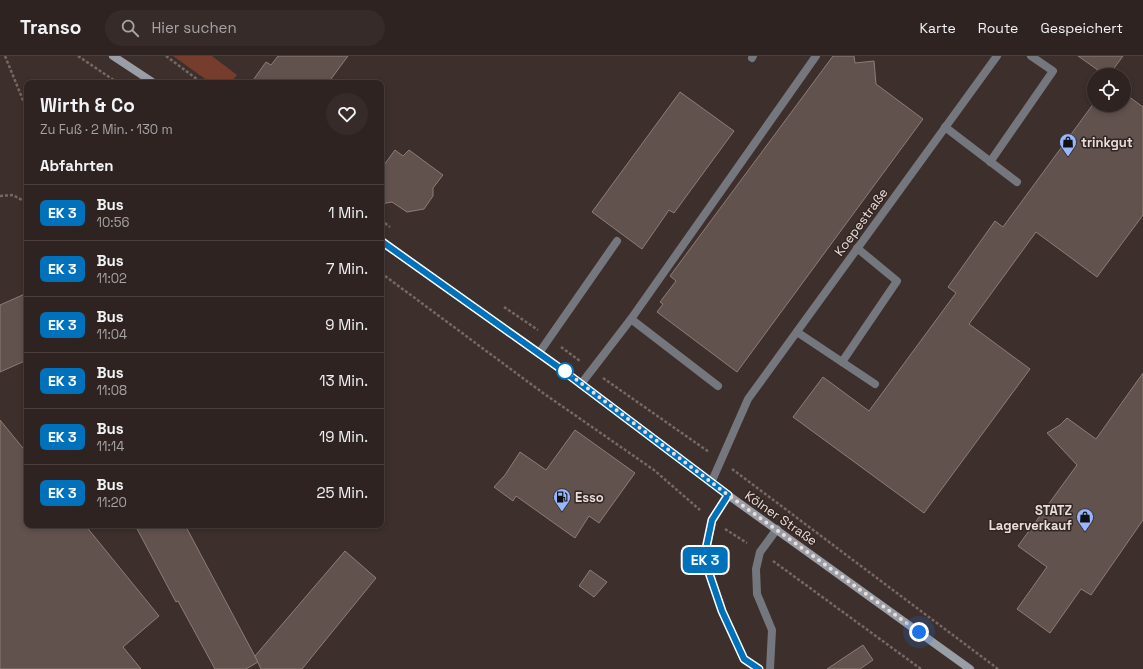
<!DOCTYPE html>
<html lang="de">
<meta charset="utf-8">
<style>
body{margin:0;font-family:"Space Grotesk",sans-serif;background:#362b29;color:#f1f3f6;height:100vh;display:flex;flex-direction:column;font-size:15px;white-space:nowrap}
*{box-sizing:border-box;margin:0}
p{font-size:13px;color:#a7a4a5}
.icon{flex:none;width:22px;height:22px;fill:none;stroke:currentColor;stroke-width:2;stroke-linecap:round;stroke-linejoin:round}
.map{position:relative;flex:1;overflow:hidden}
.sheet{position:absolute;left:24px;top:24px;width:360px;height:448px;display:flex;flex-direction:column;background:#2e2320;border-radius:8px;box-shadow:0 2px 6px #0003,0 0 0 1px #49403e}
.sheet>*{flex:none}
.badge{padding:0 8px;border-radius:6px;font-size:14px;line-height:26px}
.tools{position:absolute;left:1087px;top:12px;display:grid;gap:8px}
.tools a{display:grid;place-items:center;width:44px;height:44px;border-radius:50%;background:#2e2320;box-shadow:0 2px 6px #0003,0 0 0 1px #49403e;font-size:20px}
.you{position:absolute;width:20px;height:20px;margin:-10px;border:3px solid #fff;border-radius:50%;background:#1a73e8;box-shadow:0 0 0 6px #1a73e833}
.map>.badge{position:absolute;translate:-50% -50%;box-shadow:0 0 0 2px #fff}
h2{padding:0 16px;font-size:15px;line-height:36px}
.round{display:grid;place-items:center;flex:none;width:42px;height:42px;border-radius:21px;background:#362b29}
.overview{display:flex;align-items:center;justify-content:space-between;height:68px;padding:0 16px}
h1{font-size:19px;font-weight:700;line-height:30px}
ul{padding:0;list-style:none}
li{display:flex;align-items:center;gap:12px;height:56px;padding:0 16px;border-top:1px solid #49403e}
li div{flex:1}
li b{display:block;font-size:15px}
li em{font-style:normal}
li .badge{min-width:44px;font-weight:700;text-align:center}
header{display:flex;align-items:center;gap:24px;box-sizing:border-box;height:56px;padding:0 20px;background:#2e2320;border-bottom:1px solid #49403e}
header strong{font-size:19px}
nav{display:flex;gap:22px;margin-inline-start:auto;font-size:14px}
.search{width:280px;height:36px;background:#362b29;display:flex;align-items:center;gap:10px;box-sizing:border-box;padding:0 14px;border-radius:22px;color:#a7a4a5;font-size:15px}
.map>svg:first-child{display:block}
</style>
<header>
<strong>Transo</strong>
<div class="search"><svg class="icon" aria-label="search" viewBox="0 0 24 24"><circle cx="10" cy="10" r="6"/><path d="M15 15l6 6"/></svg>Hier suchen</div>
<nav><a>Karte</a><a>Route</a><a>Gespeichert</a></nav>
</header>
<div class="map">
<svg width="1143" height="613" viewBox="0 0 1143 613">
<rect width="100%" height="100%" fill="#3d2f2b"/>
<path fill="#763d2c" d="M173,0h39l25,19 -6,8h-20z"/>
<g fill="#62524d" stroke="#8d7c77">
<path d="M278,0h70l-20,27h-77l15,-21 5,3z"/>
<path d="M833,0h21l1,7 19,-2 2,23 47,35 -186,253 -80,-60 6,-8 -3,-2 16,-21 -6,-5z"/>
<path d="M1078,0h45l-14,19h-4z"/>
<path d="M680,36l54,39 -60,82 -5,-3 -27,39 -50,-37z"/>
<path d="M1124,37l19,14v108l-46,62 -61,-45 -67,92 61,45 -106,144 -131,-96 30,-40 46,34 87,-118 -8,-6 47,-66 8,6 91,-124v2h30z"/>
<path d="M395,94l8,6 6,-6 34,25 -10,13v8l-9,13 -17,3 -15,-10 -11,2v-35z"/>
<path d="M27,237v67l-27,12v-67z"/>
<path d="M1143,317v147l-52,75 -10,-6 -31,44 -33,-24 30,-42 -29,-21 59,-81 -30,-32 13,-8 7,-7 29,21z"/>
<path d="M0,364l27,33v72h58l74,91 -36,31 18,22h-141z"/>
<path d="M575,374l60,43 -36,50 -10,-7 -14,22 -59,-42 -3,5 -19,-14 11,-12 15,-23 26,18z"/>
<path d="M135,469h50l73,137 -12,7h-31l-37,-68 -2,1z"/>
<path d="M345,495l31,27 -74,91h-41l-6,-13z"/>
<path d="M590,514l17,12 -13,15 -15,-11z"/>
<path d="M863,589l10,15 -13,9h-33z"/>
</g>
<g fill="none" stroke-linecap="round" stroke-linejoin="round">
<g stroke="#766965" stroke-width="2.5" stroke-dasharray="3 2" stroke-linecap="butt">
<path d="M5,0l22,54"/>
<path d="M78,0l40,27"/>
<path d="M166,0l36,27"/>
<path d="M0,140l13,-1 14,8"/>
<path d="M381,164l9,7"/>
<path d="M381,217l162,120 111,77 46,40"/>
<path d="M504,251l34,23"/>
<path d="M561,291l19,14"/>
<path d="M603,322l106,74"/>
<path d="M732,413l266,200"/>
<path d="M725,473l22,14"/>
<path d="M773,505l148,108"/>
</g>
<g stroke="#74777d" stroke-width="8">
<path d="M752,2l1,-2"/>
<path d="M945,71l72,55"/>
<path d="M990,106l63,-91 -22,-15"/>
<path d="M631,263l185,-263"/>
<path d="M797,276l78,52"/>
<path d="M539,297l78,-112"/>
<path d="M842,306l55,-81 -40,-33"/>
<path d="M581,328l50,-65 87,67"/>
</g>
<g stroke="#74777d" stroke-width="8">
<path d="M711,427l37,-84 249,-343"/>
<path d="M728,439l-16,25 -8,38 18,53 22,48 15,10"/>
<path d="M770,613l2,-39 -15,-36 -1,-25 4,-17 17,-23"/>
</g>
<g stroke="#999ea7" stroke-width="8">
<path d="M113,0l41,27"/>
<path d="M381,185l180,128 167,126 242,174"/>
</g>
</g>
<g fill="none" stroke-linecap="round" stroke-linejoin="round">
<g stroke="#fff" stroke-width="9">
<path id="line" d="M381,185l180,128 167,126 -16,25 -8,38 18,53 22,48 15,10"/>
</g>
<use href="#line" stroke="#0072bc" stroke-width="6"/>
<path stroke="#e8dedb" stroke-width="4" stroke-dasharray="0 7.2" d="M565,315l163,124 191,137"/>
</g>
<defs>
<g id="shop-pin" transform="scale(0.9)"><path d="M0 17L-7.5 6A9.5 9.5 0 1 1 7.5 6Z" fill="#97b6fd" stroke="#332521"/><path d="M-5-2.5h2.3a2.7 3.5 0 0 1 5.4 0H5L5.5 6h-11ZM-1.5-2.5h3a1.5 2.3 0 0 0-3 0Z" fill="#111"/></g>
<g id="fuel-pin" transform="scale(0.9)"><path d="M0 17L-7.5 6A9.5 9.5 0 1 1 7.5 6Z" fill="#97b6fd" stroke="#332521"/><path d="M-5.5-6h7V0h2V4h1.3V-2.5L3-4.5l.8-.8L6-3V5H2.5V1h-1V6h-7ZM-4.2-4.7v3.2H.2V-4.7Z" fill="#111"/></g>
</defs>
<g fill-rule="evenodd">
<use href="#shop-pin" x="1068" y="86"/>
<use href="#fuel-pin" x="562" y="441"/>
<use href="#shop-pin" x="1085" y="461"/>
</g>
<circle fill="#fff" stroke="#0072bc" stroke-width="2" cx="565" cy="315" r="8"/>
<g text-anchor="middle" dominant-baseline="central" stroke-width="3" stroke-linejoin="round" paint-order="stroke">
<g font-size="13" font-weight="bold" fill="#e8dedb" stroke="#332521" text-anchor="start">
<text x="1081" y="86">trinkgut</text>
<text x="575" y="441">Esso</text>
<text x="1072" y="454" text-anchor="end">STATZ<tspan x="1072" dy="15">Lagerverkauf</tspan></text>
</g>
<g font-size="13" fill="#e8dedb" stroke="#332521">
<text transform="translate(861 166) rotate(-54)">Koepestraße</text>
<text transform="translate(781 462) rotate(35)">Kölner Straße</text>
</g>
</g>
</svg>
<div class="tools">
<a><svg class="icon" aria-label="locate" viewBox="0 0 24 24"><circle cx="12" cy="12" r="6"/><path d="M12 2v4M12 18v4M2 12h4M18 12h4"/></svg></a>
</div>
<div class="you" style="left:919px;top:576px"></div>
<b class="badge" style="left:705px;top:504px;background:#0072bc;color:#fff">EK 3</b>
<section class="sheet">
<div class="overview"><div><h1>Wirth &amp; Co</h1><p>Zu Fuß · 2 Min. · 130 m</p></div><a class="round"><svg class="icon" aria-label="heart" viewBox="0 0 24 24"><path d="M12 20l-8-8c-3-5 5-10 8-4 3-6 11-1 8 4z"/></svg></a></div>
<h2>Abfahrten</h2>
<ul>
<li><span class="badge" style="background:#0072bc;color:#fff">EK 3</span><div><b>Bus</b><p>10:56</p></div><em>1 Min.</em></li>
<li><span class="badge" style="background:#0072bc;color:#fff">EK 3</span><div><b>Bus</b><p>11:02</p></div><em>7 Min.</em></li>
<li><span class="badge" style="background:#0072bc;color:#fff">EK 3</span><div><b>Bus</b><p>11:04</p></div><em>9 Min.</em></li>
<li><span class="badge" style="background:#0072bc;color:#fff">EK 3</span><div><b>Bus</b><p>11:08</p></div><em>13 Min.</em></li>
<li><span class="badge" style="background:#0072bc;color:#fff">EK 3</span><div><b>Bus</b><p>11:14</p></div><em>19 Min.</em></li>
<li><span class="badge" style="background:#0072bc;color:#fff">EK 3</span><div><b>Bus</b><p>11:20</p></div><em>25 Min.</em></li>
</ul>
</section>
</div>
